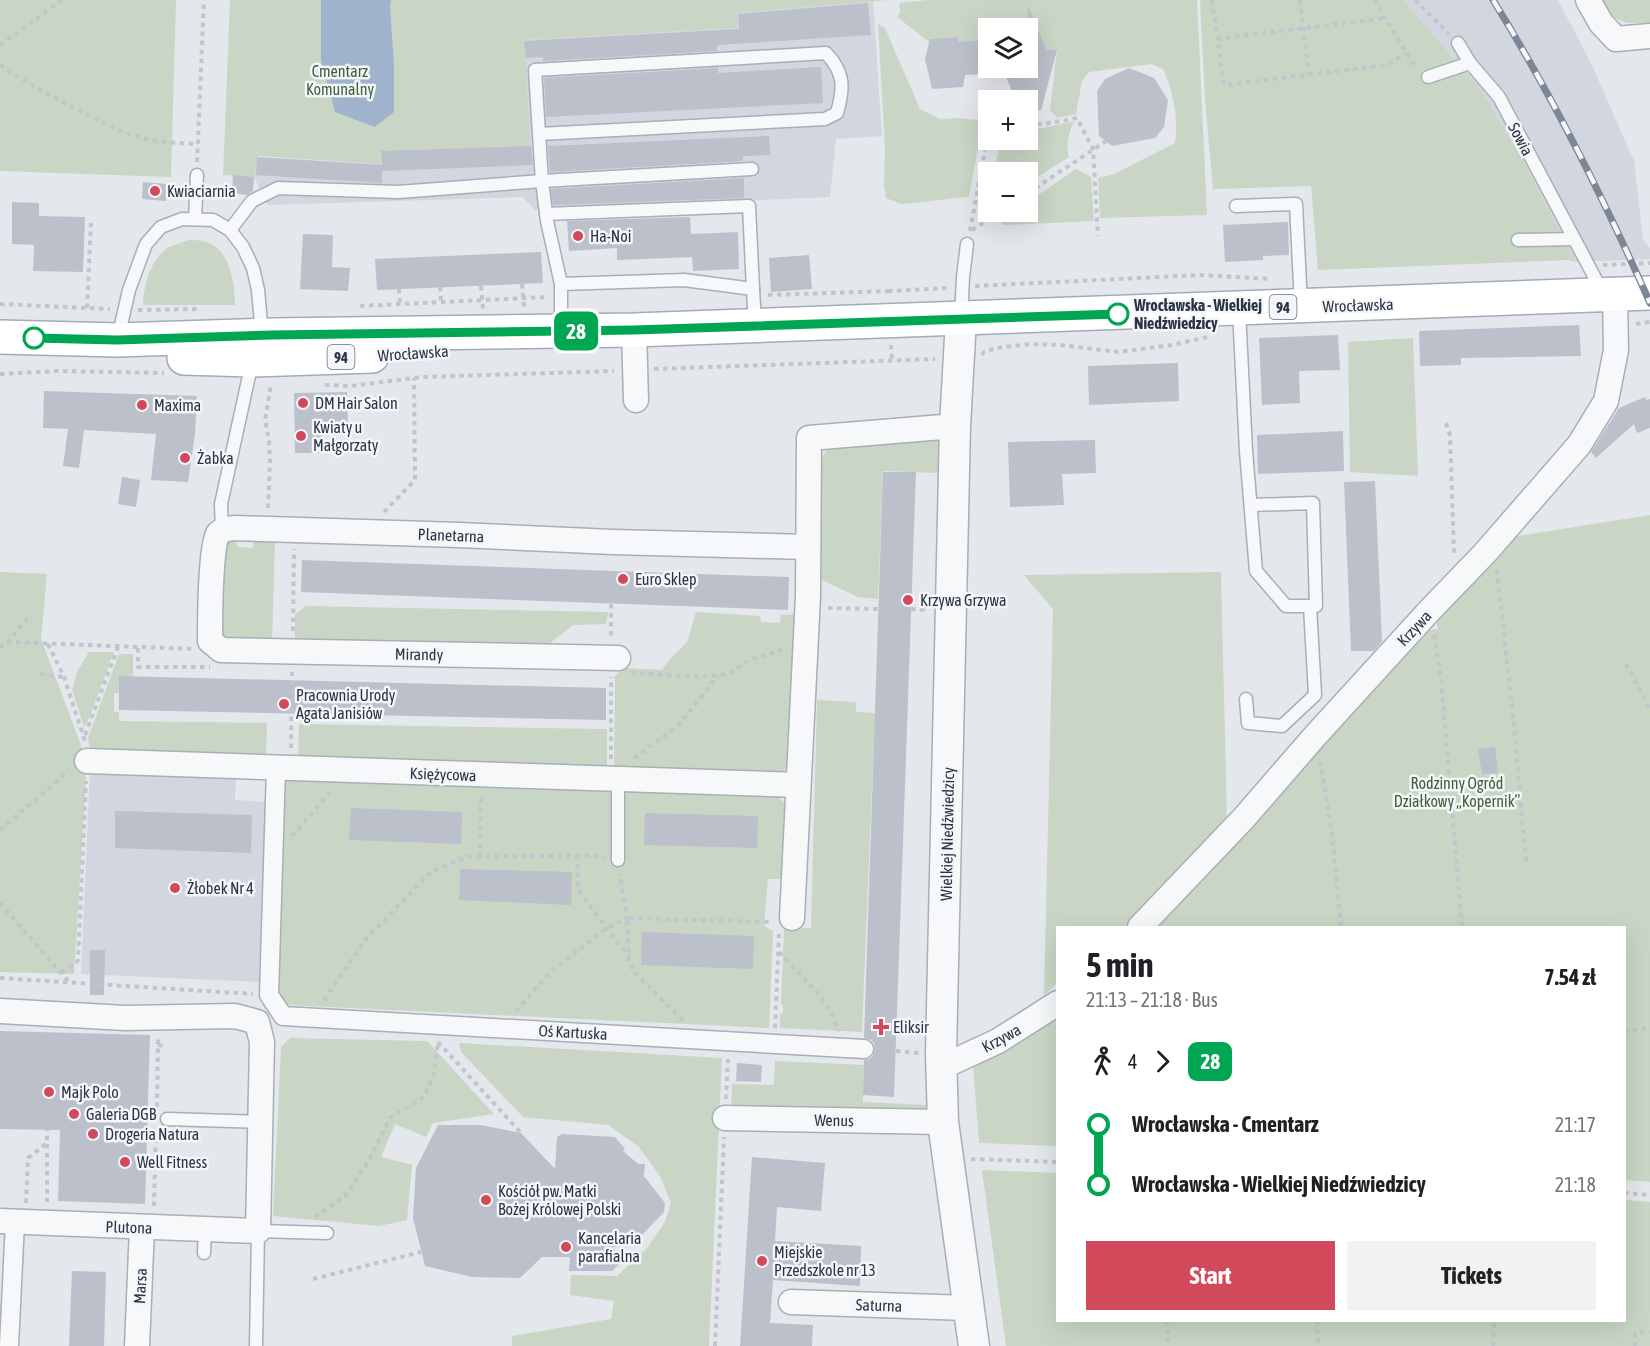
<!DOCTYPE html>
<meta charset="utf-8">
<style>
body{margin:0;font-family:"Asap Condensed",sans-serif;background:#f2f2f2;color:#202124;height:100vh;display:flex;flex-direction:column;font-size:22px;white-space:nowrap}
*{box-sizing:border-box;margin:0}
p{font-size:20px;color:#757577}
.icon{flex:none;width:33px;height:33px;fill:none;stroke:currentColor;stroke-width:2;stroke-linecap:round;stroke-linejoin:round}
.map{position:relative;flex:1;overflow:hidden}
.side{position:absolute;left:1056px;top:926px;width:570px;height:396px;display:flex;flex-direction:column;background:#fff;border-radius:0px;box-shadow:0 6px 24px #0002}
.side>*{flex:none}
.badge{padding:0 12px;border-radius:9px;font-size:21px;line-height:39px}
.tools{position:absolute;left:978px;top:18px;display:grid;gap:12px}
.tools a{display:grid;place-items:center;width:60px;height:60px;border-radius:0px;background:#fff;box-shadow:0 6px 24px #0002;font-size:30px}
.map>.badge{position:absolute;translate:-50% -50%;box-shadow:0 0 0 3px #fff}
.legs{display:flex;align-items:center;gap:9px;height:66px;padding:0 30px;font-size:20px}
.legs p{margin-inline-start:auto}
.head{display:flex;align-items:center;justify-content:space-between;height:102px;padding:0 30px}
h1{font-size:33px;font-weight:700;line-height:45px}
.primary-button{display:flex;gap:12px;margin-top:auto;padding:12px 30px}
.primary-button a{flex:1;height:69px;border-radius:0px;background:#d1495b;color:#fff;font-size:24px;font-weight:700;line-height:69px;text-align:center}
.primary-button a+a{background:#f2f2f2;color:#202124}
ul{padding:0 30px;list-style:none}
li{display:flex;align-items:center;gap:21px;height:60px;font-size:22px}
li i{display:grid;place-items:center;width:9px;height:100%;margin:0 8px;background:currentColor}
li i::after{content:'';width:15px;height:15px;margin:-8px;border:4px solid;border-radius:50%;background:#fff}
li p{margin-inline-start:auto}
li:first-child i{background:linear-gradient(#0000 50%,currentColor 0)}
li:last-child i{background:linear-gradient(currentColor 50%,#0000 0)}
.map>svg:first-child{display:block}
</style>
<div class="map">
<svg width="1650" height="1346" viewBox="0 0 1650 1346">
<rect width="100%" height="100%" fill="#e4e7ec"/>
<g fill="#d2d6de">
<path d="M1403,0h155l33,63 43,98 9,78 7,9v11l-74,3 -53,-102 -42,-70z"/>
<path d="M873,1l9,135 -46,3 -6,58 -295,13 -12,-13 -255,8 -14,-28 3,-20 123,7 1,-11 142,-113 214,-12v-15z"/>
<path d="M90,768l146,6 -1,26 33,2 -7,180 -180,-8z"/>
</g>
<g fill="#c9d6c5">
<path d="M0,0h176l-5,177 -171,-6z"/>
<path d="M230,0h657l-150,13v15l-213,12 6,108 -149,5 -1,11 -122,-8 -4,21 -31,-2z"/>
<path d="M927,0h270l10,215 -107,3 -2,-40 16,-4 61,-31c4,-24 -2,-52 -12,-74l-11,-5 -63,8 -7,9 -6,33 -19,4 -7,-8 7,-59 -10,-1 -9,-21 -50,-1v12l-13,1 -3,12h-9l-5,-16 -28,2 -1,3 -32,-25 3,-5 -1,-9z"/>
<path d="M1200,0h203l78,90 42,70 53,102 -7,-2 -251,10 -7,-84 -98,3 -8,-89z"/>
<path d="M1602,0h48v23c-26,1 -35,1 -48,-23z"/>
<path d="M878,24l7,4 35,81 20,10 16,-1 23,2 3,7 -13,70 -68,7 -15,-6 -2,-14 1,-37z"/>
<path d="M1074,121c-6,13 -8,23 -5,36l-41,26v-11h-34l7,-32h27v-11l15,-1z"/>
<path d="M1076,169l15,8 3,44 -90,4 -5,-4 14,-9h15v-10z"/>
<path d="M189,240c4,0 10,0 14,1 27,6 32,42 32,64h-92c1,-20 6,-42 23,-56 6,-4 16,-6 23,-9z"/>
<path d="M1413,338l5,138 -68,-4 -2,-130z"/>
<path d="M935,437l4,6 -1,30 -55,-2 -5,128 -20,-2 -38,-18v-115l5,-12 7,-10z"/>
<path d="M1650,515v667l-25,-2 -1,-253h-476l273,-296 17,-2 -3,-15 70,-76z"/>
<path d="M236,539l1,8 16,1 1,-7h21l-3,101h-40l-10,-6v-95z"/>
<path d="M0,572l47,2 -6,65 46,122 -13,213 -74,-2z"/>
<path d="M1221,572l6,250 -85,92 -16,13h-68l-1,56 -13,12 9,-386 -29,-34z"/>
<path d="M306,606l302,6 -2,12 -33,1 -29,23 -249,-5v-29z"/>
<path d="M696,612l64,4 1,6 19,1 1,-8 17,-1 -10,151 -4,6 -5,3 -165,-4 1,-94 9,-8 38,2 8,-11 17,-17z"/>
<path d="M89,652h25l-27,71 -3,4 -12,-37 5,-18z"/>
<path d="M119,654h14v23l-14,16h-5v19h5v9l148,2 -1,33h-169l-7,-7 -2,-11z"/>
<path d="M817,700l39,2v10l19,1 -13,319 -82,-4v-15h3v-8l-2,-1 3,-75 27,-1z"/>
<path d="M299,724l308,5v45l-309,-12z"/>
<path d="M285,778l493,18 12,14 -5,69h-17l-4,47 9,5 -4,97 -482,-23 -10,-10z"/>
<path d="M1057,1010v136l-78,-3 -6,-78z"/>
<path d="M290,1038l137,3 67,73 -61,9 -7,14 -31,-13 -14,33 31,8 -5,55 -28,6 -106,-10 8,-169z"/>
<path d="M459,1043l263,15 -13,288h-197v-10l99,-17 3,-18 -44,-6 1,-20 46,1 30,-28 18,-26 6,-19 -11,-27 -21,-29 -31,-22 -85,-8 -62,-65z"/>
<path d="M775,1061l89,4 -1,37 65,3v14l-197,-7 1,-28 42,1z"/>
<path d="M982,1170l75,3 1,147h566l1,-120 25,2v144h-644z"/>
</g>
<path fill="#9fb4cc" d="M321,0h70l-1,6 4,59v47l-19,15 -40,-15 -14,-52z"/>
<g fill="#bbc0ca">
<path d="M868,3l3,32 -154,10v6l-174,10v-4l-17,1 -2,-17 215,-12 -1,-15z"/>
<path d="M1028,6l19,44h10l-16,60 -13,1v-11h-12l-14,-32h26z"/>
<path d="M958,37l1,5 29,-2v34l-23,1 -2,12 -31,2 -7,-30 5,-20z"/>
<path d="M821,67l2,36 -277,14 -2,-39 174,-10v5z"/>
<path d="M1129,68l25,10 14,22 -4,27 -9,11 -43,8 -13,-10 -2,-45 8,-12z"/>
<path d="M769,136l1,19 -27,1v5l-193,11 -2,-26z"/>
<path d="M531,146l2,19 -151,6v12l-126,-8 1,-18 125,8 -1,-14z"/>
<path d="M233,175l21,2 -1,14 -6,4 -15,-2z"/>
<path d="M744,178v20l-191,7 -2,-16z"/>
<path d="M143,182l24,2 -1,17 -24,-2z"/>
<path d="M12,202l27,1v13l46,1 -2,55 -50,-1 1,-26 -22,-1z"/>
<path d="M690,217l1,17 47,-2 1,37 -46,2 -1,-14 -75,3v-12l-48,3 -2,-30z"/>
<path d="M1288,222l1,33 -26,1v4l-38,2 -2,-37z"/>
<path d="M303,234l30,1 -1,32 18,1 -2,23 -48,-2z"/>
<path d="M541,252l2,31 -166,7 -2,-31z"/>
<path d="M809,255l3,34 -41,3 -2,-34z"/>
<path d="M1579,325l2,31 -120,2v7l-41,1 -1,-35z"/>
<path d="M1338,335l2,35 -41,1 1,32 -38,2 -3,-67z"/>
<path d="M1178,363l1,38 -90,4 -1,-39z"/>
<path d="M44,391l153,5 -2,38 -7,48 -37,-2 5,-46 -72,-4 -5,38 -16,-2 5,-37 -25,-1z"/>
<path d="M347,392l1,36h-25v25h-28l-1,-60z"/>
<path d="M1645,397l1,3 4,-1v29l-13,5 -3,-9 -38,34 -5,-6 28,-44z"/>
<path d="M1343,431l1,40 -86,3 -1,-39z"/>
<path d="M1095,440l1,33 -34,1 2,31 -54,2 -2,-65z"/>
<path d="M883,472h33l-22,625 -31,-2 1,-35 5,-1 4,-3 2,-7 -1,-6 -3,-3 -7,-2z"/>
<path d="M122,477l18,3 -4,27 -18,-3z"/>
<path d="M1375,481l7,160 -8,10h-23l-7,-169z"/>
<path d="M302,560l487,17 -1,33 -487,-18z"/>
<path d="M119,676l487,12v32l-487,-10z"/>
<path d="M1495,747l3,26 -16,1 -4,-25z"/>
<path d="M351,808l111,4 -1,32 -112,-4z"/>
<path d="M115,811l137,4 -1,38 -136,-5z"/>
<path d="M645,813l113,3 -1,32 -113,-3z"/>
<path d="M460,869l112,3 -1,33 -112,-5z"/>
<path d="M642,932l112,4 -1,33 -112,-4z"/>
<path d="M90,950h15l-1,45h-14z"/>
<path d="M0,1031l150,4 -5,169 -87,-3 2,-71 -60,-1z"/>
<path d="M737,1063l25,2 -1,17 -25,-1z"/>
<path d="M438,1125h43l40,8 34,36 2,-32 5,-3 53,3 10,12 -2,2 15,13h7l-1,12 21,27 -1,9 -22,23v11l-29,1 10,14 -11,10h-43l1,-14h-28l-22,21 -48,-1 -47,-11 -12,-48 3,-50z"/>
<path d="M752,1157l73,6 -4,48 -44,-4 -2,34 86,5 -1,40 -87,-6 -3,43 43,2 -1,21h-72z"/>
<path d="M72,1271l34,1 -2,74h-35z"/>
</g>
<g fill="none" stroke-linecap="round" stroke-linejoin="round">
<g stroke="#a9aeb7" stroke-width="15">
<g id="service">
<path d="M1458,43l12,20 29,34 104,196"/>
<path d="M1428,77l42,-14"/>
<path d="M539,134l-4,-64 291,-17c19,20 18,35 11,60l-12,6 -286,15 3,47 5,40 14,63"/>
<path d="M1236,206l60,-2 5,101"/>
<path d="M546,214l203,-8 4,83"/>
<path d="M195,219l2,-44"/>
<path d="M230,230l22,-29 26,-13 120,4 144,-11 210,-12"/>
<path d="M1518,240l56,-1"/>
<path d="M1239,310l7,141 10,120 30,35h30l-3,-103 -62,2"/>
<path d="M961,318l2,-41 4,-33"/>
<path d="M561,330v-46l123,-4 69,9 2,35"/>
<path d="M118,338l11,-48 17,-46 15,-17 21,-8 31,1 17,10 13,17 10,21 5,22 4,44"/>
<path d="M222,530l-1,-26 31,-142"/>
<path d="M1246,699l2,24 34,3 33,-31 -5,-89"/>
<path d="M618,860v-81"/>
<path d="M167,1119l93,3"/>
<path d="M204,1253l1,-24"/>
<path d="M256,1346l2,-115 69,2"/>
</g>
</g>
<g stroke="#a9aeb7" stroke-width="21">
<g id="pedestrian">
<path d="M276,768l-7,227 14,21 581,33"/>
<path d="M9,1346l6,-124"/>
</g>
</g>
<g stroke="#a9aeb7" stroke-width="27">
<g id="minor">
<path d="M1588,0l13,23 15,16 34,-3"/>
<path d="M634,330l2,70"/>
<path d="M618,658l-397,-8 -11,-9c0,-19 0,-96 8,-107 4,-5 10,-5 16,-6l225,7 154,7 195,5"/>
<path d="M87,761l711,24"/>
<path d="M792,918l16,-322 1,-158 146,-12"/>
<path d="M1140,927l103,-108 72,-83 115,-126 55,-57 94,-108 27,-44 10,-51 -1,-55"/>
<path d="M0,1011l125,7 110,-2 22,6 5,20 -4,189 -258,-10"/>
<path d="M942,1067l56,-26 60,-38"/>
<path d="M725,1118l218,4"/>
<path d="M791,1302l176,6"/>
<path d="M137,1346l5,-119"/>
</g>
</g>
<g stroke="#a9aeb7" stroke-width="33">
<path id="tertiary" d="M961,319l-6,107 -14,628 2,68 31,224"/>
</g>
<g stroke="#a3abb8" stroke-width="36">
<g id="primary">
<path d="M0,337l117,3 156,-5 361,-5 1016,-37"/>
<path d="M184,358l68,2 120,-4"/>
</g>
</g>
<g stroke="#c2c5cb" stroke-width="4" stroke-dasharray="4.5 4.5" stroke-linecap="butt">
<path d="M1212,0l12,85 163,-20 20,-12"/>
<path d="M1300,0l9,75"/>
<path d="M1374,0l39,63 4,4"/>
<path d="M1415,0l34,34"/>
<path d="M1217,39l168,-21"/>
<path d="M0,45l62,-45"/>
<path d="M0,65c26,17 52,32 80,46 21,11 40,21 63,27 18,5 37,5 55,6"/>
<path d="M1028,124h16l33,-6 16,31 5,87"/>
<path d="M197,162l7,-162"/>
<path d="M1028,193l78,-52"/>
<path d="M972,230l28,-18"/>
<path d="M970,231l18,-97"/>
<path d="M1603,265l47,-2"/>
<path d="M522,284l2,23"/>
<path d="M481,286l2,23"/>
<path d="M975,286l225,-11 71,4"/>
<path d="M440,287l1,15"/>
<path d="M399,289l1,17"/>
<path d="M890,293v-2l57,-3"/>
<path d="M768,295l122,-4"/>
<path d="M0,304l110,5"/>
<path d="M360,306l188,-9"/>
<path d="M87,308l4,-85"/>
<path d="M138,310l62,-1"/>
<path d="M1636,324l14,-2"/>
<path d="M891,345l1,16"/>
<path d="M982,355l2,-3 12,-4 35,-4 30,1 57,7 54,-7 36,-8"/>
<path d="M654,369l281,-10"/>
<path d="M0,374l57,-3 107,2"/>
<path d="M325,385l26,1 71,-9 192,-6"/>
<path d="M1446,423l4,12 4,118"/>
<path d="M268,508l2,-46 -1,-22 -4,-20 6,-36"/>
<path d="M384,512l31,-32 -1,-102"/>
<path d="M1497,570l17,156 12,136"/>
<path d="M611,604v35"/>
<path d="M828,608l51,1"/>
<path d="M911,609l16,1"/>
<path d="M293,631l1,-82"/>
<path d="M1434,635l7,44 21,248"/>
<path d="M7,642l186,7"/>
<path d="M48,644l16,33 21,64"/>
<path d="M0,648l7,-6 23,-26"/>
<path d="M138,648v19h72"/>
<path d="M1626,664l24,46"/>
<path d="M631,673l67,4 30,-3 21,-14 36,-11"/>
<path d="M40,674l24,3"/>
<path d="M85,735l33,-88"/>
<path d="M291,748l1,-76"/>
<path d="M634,758l44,-32 40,-50"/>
<path d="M611,759v-82"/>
<path d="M1320,761l12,73 9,93"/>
<path d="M0,830l69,-59"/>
<path d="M292,836l40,-46"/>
<path d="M577,855l1,35 51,67"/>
<path d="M480,857l1,-63"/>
<path d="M0,903l68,78"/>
<path d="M779,952l43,46 9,14 8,19"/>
<path d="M61,973l15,-10 2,-3 8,-179"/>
<path d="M0,978l253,16"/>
<path d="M324,1000l42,-61 65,-67 36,-15 126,-2 11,2"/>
<path d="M516,1011l34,-39 57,-44 20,-10 -7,-44"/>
<path d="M683,1020l-48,-47 -6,-10 -2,-45 145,4"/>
<path d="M775,1028l4,-94"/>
<path d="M1624,1031l26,-3"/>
<path d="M438,1042l83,91"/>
<path d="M158,1045l6,1"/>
<path d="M896,1051l23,2"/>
<path d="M726,1099l2,-40"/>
<path d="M157,1107l1,-70"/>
<path d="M47,1144v58"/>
<path d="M971,1159l87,3"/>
<path d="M1624,1193l26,2"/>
<path d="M26,1203l2,-45 19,-15v-13"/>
<path d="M154,1206l2,-76"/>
<path d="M315,1217l30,-21 24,-36 21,-42 34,-21 10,-24 4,-31"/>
<path d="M313,1279l108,-27"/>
<path d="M1167,1320l1,26"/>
<path d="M1317,1320l1,26"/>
<path d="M715,1346l9,-209"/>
<path d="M1493,1346l1,-26"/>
<path d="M1635,1346v-13l15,-1"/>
</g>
<use href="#service" stroke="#f7f8fa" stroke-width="12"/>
<use href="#pedestrian" stroke="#f7f8fa" stroke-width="18"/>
<use href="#minor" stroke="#f7f8fa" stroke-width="24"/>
<use href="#tertiary" stroke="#f7f8fa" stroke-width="30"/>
<use href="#primary" stroke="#fff" stroke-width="33"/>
<g stroke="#7d8696" stroke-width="7">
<path id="rail" d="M1493,0c60,97 111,199 157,303"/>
</g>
<use href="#rail" stroke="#f4f6f9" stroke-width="4.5" stroke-dasharray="14" stroke-linecap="butt"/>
</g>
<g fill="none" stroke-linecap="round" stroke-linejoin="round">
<g stroke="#fff" stroke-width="14">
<path id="line-1" d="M34,338l83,2 156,-5 361,-5 484,-16"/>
</g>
<use href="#line-1" stroke="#00a651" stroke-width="9"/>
</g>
<g fill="#d1495b" stroke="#f4f6f9" stroke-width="2">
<circle cx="155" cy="191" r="6"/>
<circle cx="578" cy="236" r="6"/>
<circle cx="303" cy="403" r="6"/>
<circle cx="142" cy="405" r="6"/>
<circle cx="301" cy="436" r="6"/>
<circle cx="185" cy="458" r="6"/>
<circle cx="623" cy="579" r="6"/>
<circle cx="908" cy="600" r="6"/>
<circle cx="284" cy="704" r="6"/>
<circle cx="175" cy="888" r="6"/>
<path d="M878 1018h6v6h6v6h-6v6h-6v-6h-6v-6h6z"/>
<circle cx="49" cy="1092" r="6"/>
<circle cx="74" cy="1114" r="6"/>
<circle cx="93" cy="1134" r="6"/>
<circle cx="125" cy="1162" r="6"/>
<circle cx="486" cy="1200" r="6"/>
<circle cx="566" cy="1247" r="6"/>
<circle cx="762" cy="1261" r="6"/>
</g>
<g fill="#fff" stroke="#00a651" stroke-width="3">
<circle cx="1118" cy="314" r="10"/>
<circle cx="34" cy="338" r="10"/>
</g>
<g text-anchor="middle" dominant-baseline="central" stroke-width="5" stroke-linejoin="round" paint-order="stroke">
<g fill="#f4f6f9" stroke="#676e7b" stroke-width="1.5">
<rect x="1269.5" y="295" width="27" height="24" rx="4.5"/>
<rect x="327.5" y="345" width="27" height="24" rx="4.5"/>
</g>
<g font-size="15" font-weight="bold" fill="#2b3445">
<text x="1283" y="307">94</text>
<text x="341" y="357">94</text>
</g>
<g font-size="16" fill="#3f6138" stroke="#f4f6f9">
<text x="340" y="71">Cmentarz<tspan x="340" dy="18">Komunalny</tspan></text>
<text x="1457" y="783">Rodzinny Ogród<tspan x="1457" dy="18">Działkowy „Kopernik”</tspan></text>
</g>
<g font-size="16" fill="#2b3445" stroke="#f4f6f9">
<text transform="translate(1521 139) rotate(62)">Sowia</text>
<text transform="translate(1358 305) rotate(-2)">Wrocławska</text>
<text transform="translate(413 353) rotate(-4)">Wrocławska</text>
<text transform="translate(451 535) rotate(2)">Planetarna</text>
<text transform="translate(1414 628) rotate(-47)">Krzywa</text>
<text transform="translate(419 654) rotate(1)">Mirandy</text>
<text transform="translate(443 774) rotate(2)">Księżycowa</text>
<text transform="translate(947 834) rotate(-89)">Wielkiej Niedźwiedzicy</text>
<text transform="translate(573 1032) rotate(3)">Oś Kartuska</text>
<text transform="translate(1001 1038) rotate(-29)">Krzywa</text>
<text transform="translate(834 1120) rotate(1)">Wenus</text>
<text transform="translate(129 1227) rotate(2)">Plutona</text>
<text transform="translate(140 1286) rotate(-87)">Marsa</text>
<text transform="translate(879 1305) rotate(2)">Saturna</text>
</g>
<g font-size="16" fill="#2b3445" stroke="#f4f6f9" text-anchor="start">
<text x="167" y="191">Kwiaciarnia</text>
<text x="590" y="236">Ha-Noi</text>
<text x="315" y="403">DM Hair Salon</text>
<text x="154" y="405">Maxima</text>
<text x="313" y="427">Kwiaty u<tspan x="313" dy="18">Małgorzaty</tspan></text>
<text x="197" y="458">Żabka</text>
<text x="635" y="579">Euro Sklep</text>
<text x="920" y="600">Krzywa Grzywa</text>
<text x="296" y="695">Pracownia Urody<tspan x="296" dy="18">Agata Janisiów</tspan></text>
<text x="187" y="888">Żłobek Nr 4</text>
<text x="893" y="1027">Eliksir</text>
<text x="61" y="1092">Majk Polo</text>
<text x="86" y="1114">Galeria DGB</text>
<text x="105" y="1134">Drogeria Natura</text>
<text x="137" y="1162">Well Fitness</text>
<text x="498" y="1191">Kościół pw. Matki<tspan x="498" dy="18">Bożej Królowej Polski</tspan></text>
<text x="578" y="1238">Kancelaria<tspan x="578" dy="18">parafialna</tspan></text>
<text x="774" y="1252">Miejskie<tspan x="774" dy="18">Przedszkole nr 13</tspan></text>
</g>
<g font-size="16" font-weight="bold" fill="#2b3445" stroke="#f4f6f9" text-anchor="start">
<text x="1134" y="305">Wrocławska - Wielkiej<tspan x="1134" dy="18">Niedźwiedzicy</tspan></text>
</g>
</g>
</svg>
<div class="tools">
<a><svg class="icon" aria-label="layers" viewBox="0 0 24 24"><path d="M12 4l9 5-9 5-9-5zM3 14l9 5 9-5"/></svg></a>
<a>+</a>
<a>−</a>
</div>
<b class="badge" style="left:576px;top:331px;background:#00a651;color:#fff">28</b>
<section class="side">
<div class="head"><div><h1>5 min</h1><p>21:13 – 21:18 · Bus</p></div><b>7.54 zł</b></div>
<div class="legs"><svg class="icon" aria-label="walk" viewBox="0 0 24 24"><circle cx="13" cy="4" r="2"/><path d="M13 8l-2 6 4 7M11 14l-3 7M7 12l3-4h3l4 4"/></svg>4<svg class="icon" aria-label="forward" viewBox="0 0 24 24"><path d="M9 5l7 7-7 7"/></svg><b class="badge" style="background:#00a651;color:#fff">28</b></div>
<ul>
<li><i style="color:#00a651"></i><b>Wrocławska - Cmentarz</b><p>21:17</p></li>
<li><i style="color:#00a651"></i><b>Wrocławska - Wielkiej Niedźwiedzicy</b><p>21:18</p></li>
</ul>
<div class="primary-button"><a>Start</a><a>Tickets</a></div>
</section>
</div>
